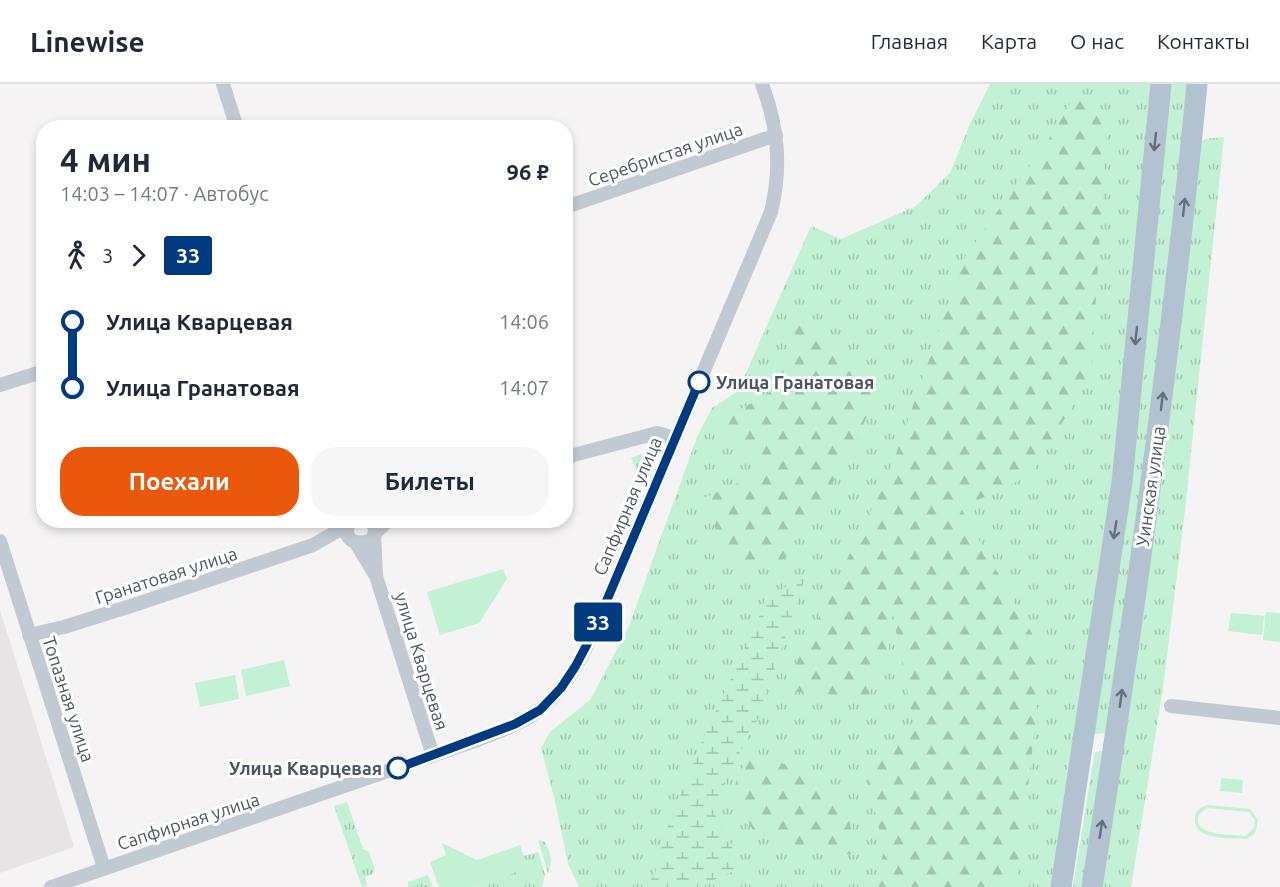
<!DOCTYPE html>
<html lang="ru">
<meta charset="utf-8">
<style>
body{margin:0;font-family:Ubuntu,sans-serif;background:#f6f6f7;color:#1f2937;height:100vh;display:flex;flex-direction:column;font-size:22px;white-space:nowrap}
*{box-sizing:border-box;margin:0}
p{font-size:20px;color:#747a83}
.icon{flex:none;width:33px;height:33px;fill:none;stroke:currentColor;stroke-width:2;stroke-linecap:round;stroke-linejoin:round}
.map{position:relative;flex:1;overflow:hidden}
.side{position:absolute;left:36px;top:36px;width:537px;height:408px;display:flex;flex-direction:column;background:#fff;border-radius:24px;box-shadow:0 3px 9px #0003}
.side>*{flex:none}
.badge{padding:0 12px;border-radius:4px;font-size:21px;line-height:39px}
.map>.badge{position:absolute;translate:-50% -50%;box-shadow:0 0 0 3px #fff}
.legs{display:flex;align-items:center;gap:9px;height:66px;padding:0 24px;font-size:20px}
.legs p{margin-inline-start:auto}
.overview{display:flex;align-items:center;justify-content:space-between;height:102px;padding:0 24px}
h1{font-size:33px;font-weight:600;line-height:45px}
.button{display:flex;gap:12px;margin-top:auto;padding:12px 24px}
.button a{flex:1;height:69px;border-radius:24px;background:#ea580c;color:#fff;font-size:24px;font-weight:600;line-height:69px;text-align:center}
.button a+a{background:#f6f6f7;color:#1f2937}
ul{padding:0 24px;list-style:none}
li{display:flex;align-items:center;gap:21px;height:66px;font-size:22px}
li i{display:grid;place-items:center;width:9px;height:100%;margin:0 8px;background:currentColor}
li i::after{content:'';width:15px;height:15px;margin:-8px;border:4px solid;border-radius:50%;background:#fff}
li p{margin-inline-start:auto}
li:first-child i{background:linear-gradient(#0000 50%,currentColor 0)}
li:last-child i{background:linear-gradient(currentColor 50%,#0000 0)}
header{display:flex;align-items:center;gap:36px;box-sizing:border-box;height:84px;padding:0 30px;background:#fff;border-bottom:2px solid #e0e1e3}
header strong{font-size:28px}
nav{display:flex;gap:33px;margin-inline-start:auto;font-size:21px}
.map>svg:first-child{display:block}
</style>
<header>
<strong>Linewise</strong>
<nav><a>Главная</a><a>Карта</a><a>О нас</a><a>Контакты</a></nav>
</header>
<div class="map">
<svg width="1280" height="803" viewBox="0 0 1280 803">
<defs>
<pattern id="grass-tufts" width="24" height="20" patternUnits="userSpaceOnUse" patternTransform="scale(1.5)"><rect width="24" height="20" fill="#c3f1d5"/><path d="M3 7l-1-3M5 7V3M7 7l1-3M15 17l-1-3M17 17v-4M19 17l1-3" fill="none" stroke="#a0c6b0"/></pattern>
<pattern id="forest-firs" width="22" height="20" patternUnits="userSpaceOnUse" patternTransform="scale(1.5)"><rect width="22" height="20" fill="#c3f1d5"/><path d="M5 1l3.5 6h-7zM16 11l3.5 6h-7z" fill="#a0c6b0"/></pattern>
<pattern id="wetland-marsh" width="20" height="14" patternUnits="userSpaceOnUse" patternTransform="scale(1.5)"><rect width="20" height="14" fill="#c3f1d5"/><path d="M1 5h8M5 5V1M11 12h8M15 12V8" fill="none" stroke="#a0c6b0"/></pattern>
</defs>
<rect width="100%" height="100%" fill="#f5f3f3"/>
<path fill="#e6e4e5" d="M0,526l74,237 -74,26z"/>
<g fill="url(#grass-tufts)">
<path d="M990,0h165l-39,405 -60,398h-477l-11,-23 -13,-63 -14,-53 9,-16 41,-33 38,-73 68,-189 15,-29 26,-17 73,-165 30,13 75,-33 34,-33 20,-49z"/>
<path d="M1171,0h16l-26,256 -55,393 -13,1 53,-397z"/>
<path d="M1224,53l-39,373 -22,178 -32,199h-30l95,-743 9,-5z"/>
<path d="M641,370l4,1 -7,19 -7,-16z"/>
<path d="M1101,667h2l-18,136h-12l21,-131 2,-4z"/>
<path d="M347,718l16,47 6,3 6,18 -2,4 -8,3 2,9 -5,1 -27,-78 -1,-3z"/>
<path d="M538,756l7,2c6,12 8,19 3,31z"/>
<path d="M520,761l4,11 14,-4 7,23 -3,12h-68l47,-17 -6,-23z"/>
<path d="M428,791l5,12h-25v-5z"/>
</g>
<g fill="url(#forest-firs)">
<path d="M1077,8l31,22 -17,260 -60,101 -70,33 82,145 -25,225 -15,9h-129l10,-36 -19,-83 49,-41 -22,-118 -3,39 -21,49 -85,-6 106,-217 76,-217 90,-127z"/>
<path d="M798,241l81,63 -28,66 -69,107 -54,2 -24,-65 68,-30 -53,-47 49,-27z"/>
<path d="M747,677h23l37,8 20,19 22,30 5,37 -32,-4 -26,1 -4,-18 -36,2c-16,-32 -33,-43 -9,-75z"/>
</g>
<path fill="url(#wetland-marsh)" d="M806,491l-48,144 -34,63 -9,32 17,32 2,25 -36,16h-51l8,-14 7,-32 44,-109 51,-109 8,-24z"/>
<g fill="#c3f1d5" fill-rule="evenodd">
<path d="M503,485l4,10 -28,44 -39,12 -13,-43z"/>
<path d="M1266,528l14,1v29l-17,-2z"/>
<path d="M1231,529l33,3 -2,19 -34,-4z"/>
<path d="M284,576l6,26 -44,10 -5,-26z"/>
<path d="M235,591l4,24 -39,8 -5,-24z"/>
<path d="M1221,694l22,2 -1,13 -22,-2z"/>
<path d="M1207,721l43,4 8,11 -3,13 -8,6c-15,-1 -55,2 -52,-21 0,-7 5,-11 12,-13zM1207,724l42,4 6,8 -1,8 -8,8c-12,-2 -51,1 -48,-18 1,-5 5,-8 9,-10z"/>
<path d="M442,759l35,17 38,-13 7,23 -49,17h-34l-9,-25 16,-7z"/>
</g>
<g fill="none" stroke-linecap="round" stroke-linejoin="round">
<g stroke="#c1cad2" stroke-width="14">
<path d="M223,0l14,44"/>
<path d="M566,123l210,-72"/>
<path d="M0,301l44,-14"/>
<path d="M566,373l91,-24 17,5"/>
<path d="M352,436c-23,30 41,30 18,0"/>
<path d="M0,457l104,327"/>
<path d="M356,459l20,33 57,180"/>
<path d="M376,490l-2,-40 15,-14"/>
<path d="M29,551l35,-8 73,-23 176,-59 35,-20"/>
<path d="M1171,622l109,12"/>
<path d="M51,803l424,-146c22,-9 45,-16 64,-31 24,-18 42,-50 54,-77l178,-421c11,-45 7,-85 -9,-128"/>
</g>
<g stroke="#b3c2d1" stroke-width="21">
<path d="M1061,803l61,-405 39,-398"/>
<path d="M1092,803c42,-267 79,-534 105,-803"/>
</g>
</g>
<defs><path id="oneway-shaft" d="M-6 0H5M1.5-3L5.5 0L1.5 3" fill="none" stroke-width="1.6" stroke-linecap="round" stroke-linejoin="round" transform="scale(1.5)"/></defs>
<g stroke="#64717d">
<use href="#oneway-shaft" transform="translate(1155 58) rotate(96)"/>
<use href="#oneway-shaft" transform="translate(1184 123) rotate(-84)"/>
<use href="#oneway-shaft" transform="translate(1136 252) rotate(96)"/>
<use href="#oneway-shaft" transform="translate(1162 317) rotate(-83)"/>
<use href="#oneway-shaft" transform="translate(1115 446) rotate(99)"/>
<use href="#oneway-shaft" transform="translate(1121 614) rotate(-82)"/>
<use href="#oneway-shaft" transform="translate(1101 745) rotate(-81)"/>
</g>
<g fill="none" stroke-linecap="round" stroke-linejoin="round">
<g stroke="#fff" stroke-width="14">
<path id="line-1" d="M398,684l117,-44 25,-14 21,-22 14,-21 18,-34 106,-251"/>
</g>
<use href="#line-1" stroke="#003b80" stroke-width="9"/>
</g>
<g fill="#fff" stroke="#003b80" stroke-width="3">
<circle cx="699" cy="298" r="10"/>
<circle cx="398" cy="684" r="10"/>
</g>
<g text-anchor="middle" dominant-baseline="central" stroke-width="6" stroke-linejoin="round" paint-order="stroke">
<g font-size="18" fill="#4a5661" stroke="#fff">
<text transform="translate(665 70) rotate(-19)">Серебристая улица</text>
<text transform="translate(1150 402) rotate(-82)">Уинская улица</text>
<text transform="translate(627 422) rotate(-67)">Сапфирная улица</text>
<text transform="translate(166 491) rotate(-18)">Гранатовая улица</text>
<text transform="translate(422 577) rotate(73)">улица Кварцевая</text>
<text transform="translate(69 615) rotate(72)">Топазная улица</text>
<text transform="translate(188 737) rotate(-18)">Сапфирная улица</text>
</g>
<g font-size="18" font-weight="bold" fill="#4a5661" stroke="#fff" text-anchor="start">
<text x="716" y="298">Улица Гранатовая</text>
<text x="382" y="684" text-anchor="end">Улица Кварцевая</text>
</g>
</g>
</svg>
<b class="badge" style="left:598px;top:538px;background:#003b80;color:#fff">33</b>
<section class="side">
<div class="overview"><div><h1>4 мин</h1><p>14:03 – 14:07 · Автобус</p></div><b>96 ₽</b></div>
<div class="legs"><svg class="icon" aria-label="walk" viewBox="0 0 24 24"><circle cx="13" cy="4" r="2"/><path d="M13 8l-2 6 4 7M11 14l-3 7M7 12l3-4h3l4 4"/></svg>3<svg class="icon" aria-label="forward" viewBox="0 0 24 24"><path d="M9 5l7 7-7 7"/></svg><b class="badge" style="background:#003b80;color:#fff">33</b></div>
<ul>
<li><i style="color:#003b80"></i><b>Улица Кварцевая</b><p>14:06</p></li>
<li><i style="color:#003b80"></i><b>Улица Гранатовая</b><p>14:07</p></li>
</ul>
<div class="button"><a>Поехали</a><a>Билеты</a></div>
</section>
</div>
